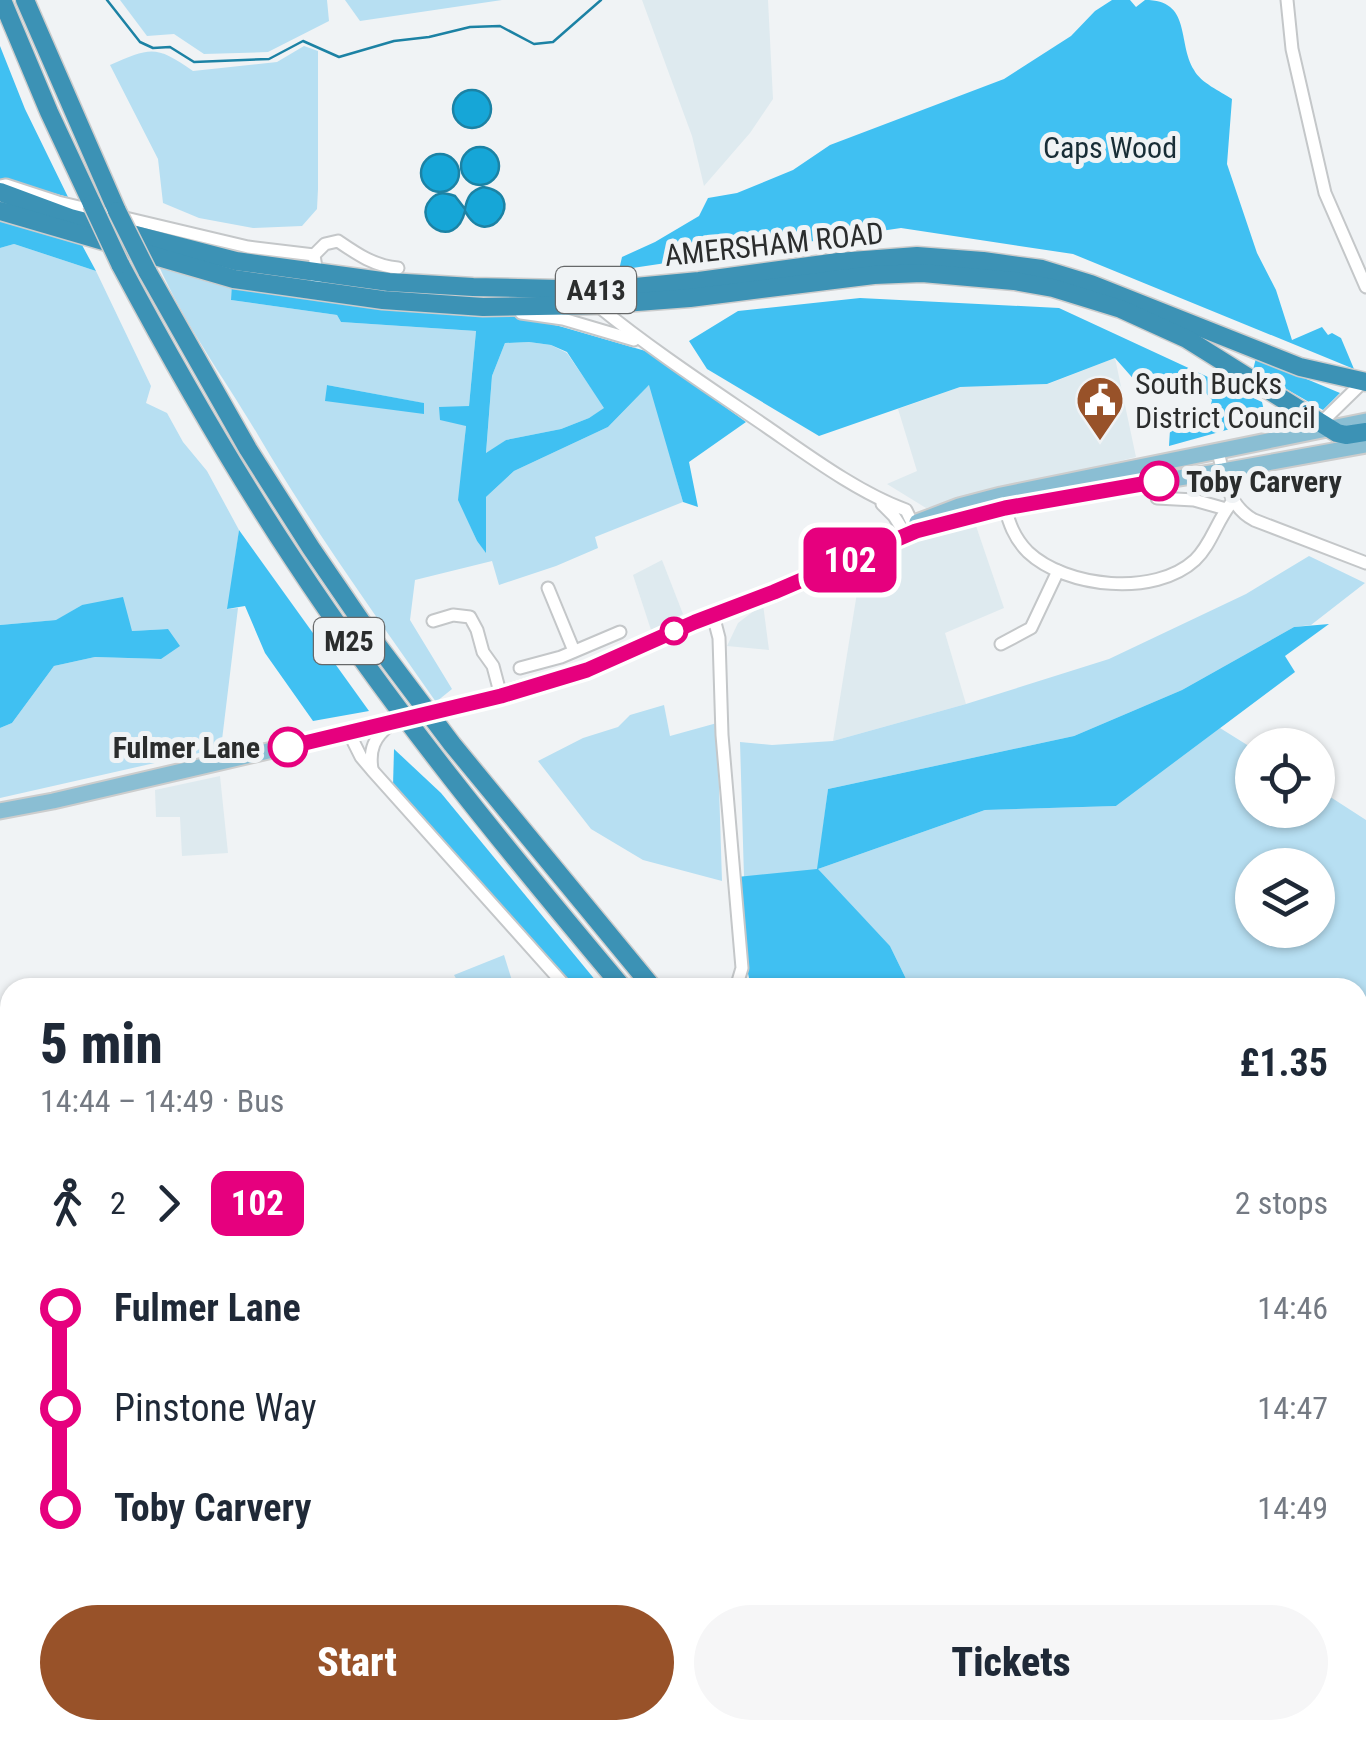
<!DOCTYPE html>
<meta charset="utf-8">
<style>
body{margin:0;font-family:"Roboto Condensed",sans-serif;background:#f6f6f7;color:#1f2937;height:100vh;display:flex;flex-direction:column;font-size:38px;white-space:nowrap}
*{box-sizing:border-box;margin:0}
p{font-size:32px;color:#747a83}
.icon{flex:none;width:55px;height:55px;fill:none;stroke:currentColor;stroke-width:2;stroke-linecap:round;stroke-linejoin:round}
.map{position:relative;flex:1;overflow:hidden}
.panel{position:absolute;left:0px;top:978px;width:1368px;height:762px;display:flex;flex-direction:column;background:#fff;border-radius:30px 30px 0 0;box-shadow:0 2px 8px #0004}
.panel>*{flex:none}
.badge{padding:0 20px;border-radius:15px;font-size:35px;line-height:65px}
.fabs{position:absolute;left:1235px;top:728px;display:grid;gap:20px}
.fabs a{display:grid;place-items:center;width:100px;height:100px;border-radius:50%;background:#fff;box-shadow:0 2px 8px #0004;font-size:50px}
.map>.badge{position:absolute;translate:-50% -50%;box-shadow:0 0 0 5px #fff}
.legs{display:flex;align-items:center;gap:15px;height:110px;padding:0 40px;font-size:32px}
.legs p{margin-inline-start:auto}
.head{display:flex;align-items:center;justify-content:space-between;height:170px;padding:0 40px}
h1{font-size:55px;font-weight:800;line-height:75px}
.primary-button{display:flex;gap:20px;margin-top:auto;padding:20px 40px}
.primary-button a{flex:1;height:115px;border-radius:60px;background:#985229;color:#fff;font-size:40px;font-weight:800;line-height:115px;text-align:center}
.primary-button a+a{background:#f6f6f7;color:#1f2937}
ul{padding:0 40px;list-style:none}
li{display:flex;align-items:center;gap:35px;height:100px;font-size:38px}
li i{display:grid;place-items:center;width:15px;height:100%;margin:0 12px;background:currentColor}
li i::after{content:'';width:25px;height:25px;margin:-12px;border:8px solid;border-radius:50%;background:#fff}
li p{margin-inline-start:auto}
li:first-child i{background:linear-gradient(#0000 50%,currentColor 0)}
li:last-child i{background:linear-gradient(currentColor 50%,#0000 0)}
.map>svg:first-child{display:block}
</style>
<div class="map">
<svg width="1366" height="1739" viewBox="0 0 1366 1739">
<rect width="100%" height="100%" fill="#f0f3f5"/>
<g fill="#deeaef">
<path d="M642,0h126l5,99 -23,34 -46,53 -12,-50z"/>
<path d="M1115,358l21,99 -210,51 -39,-24 30,-13 -19,-62 62,-22 88,-3z"/>
<path d="M975,523l29,85 -59,25 21,71 -133,37 29,-179 46,-20z"/>
<path d="M662,560l21,54 -32,16 -18,-55z"/>
<path d="M763,604l6,46 -42,-4 11,-23z"/>
<path d="M220,776l8,77 -46,3 -2,-39h-24l-1,-27z"/>
</g>
<g fill="#b7dff2" fill-rule="evenodd">
<path d="M120,0h207l2,21 -61,31 -64,2 -30,-20 -27,2z"/>
<path d="M345,0h157l-142,21z"/>
<path d="M304,46l14,5v138l-1,20 -15,17 -49,2 -54,-10 -36,-15 -5,-44 -48,-94c41,-18 46,-20 83,6l84,-9z"/>
<path d="M14,244l82,27 55,115 -5,17 21,10 16,29 24,29 32,59 -11,79 10,-1 -17,140 -221,50v-70l12,-5 42,-57 41,-9 66,2 7,-30 -36,2 -50,-26 -25,15 -57,5v-377z"/>
<path d="M158,264l74,17 -1,19 106,15 4,7 135,9 -7,75 -29,13 26,6 -7,75 18,41 8,10 1,-54 28,-26 94,-44 42,-43 33,118 -88,35 3,11 -42,18 -57,19 -7,-24 -77,19 -5,40 42,69 -16,13c-61,-87 -124,-175 -178,-267 -34,-57 -73,-110 -100,-171zM327,385l96,18 -97,-2z"/>
<path d="M529,342l22,3 16,8 38,55 -16,10 -28,11 -55,11 -20,14 6,-78 13,-33z"/>
<path d="M1309,556l56,27 -54,42 -17,2 -112,63 -108,46 -246,53 -10,80 167,-59 131,-4 104,-78 32,20v62h66v-21l48,31v217l-8,23v-72l-448,-1 -20,-41 -73,-76 -73,7 -4,-135 32,3 61,-4 133,-37 143,-45 137,-65zM1252,865h66v65h-66z"/>
<path d="M664,705l6,31 47,-13 5,158 -79,-21 -52,-31 -53,-68 45,-23 35,-11 12,-12z"/>
<path d="M504,955l10,32h-53l-7,-12z"/>
<path d="M0,1703l10,2v25h44l-11,9h-43z"/>
</g>
<g fill="#40c0f2" fill-rule="evenodd">
<path d="M1112,0h18l6,7 9,-7c47,0 32,42 49,70 7,13 26,21 38,29l-5,65 30,89 19,37 16,50 30,-13 6,8 4,-2 9,5 13,31 -281,-115 -172,-26 -282,42 3,-13 33,-15 44,-26 9,-18 29,-5 56,-23 37,-25 174,-66 67,-43 24,-25z"/>
<path d="M0,46l25,63 43,88 -68,-18z"/>
<path d="M0,217l82,28 14,26 -82,-27 -14,4z"/>
<path d="M232,281l267,32 60,13 90,26 97,70 -57,40 9,45 -15,-5 -34,-117 -41,42 -94,44 -28,26v56l-9,-12 -19,-41 8,-74 -26,-6 -1,-13 30,-1 7,-75 -135,-9 -4,-7 -106,-15zM529,342l22,3 16,7 37,56 -15,10 -28,11 -55,11 -20,13 6,-77 13,-33z"/>
<path d="M860,298l199,10 203,94 4,17 -97,27 1,-16 38,-13 4,-17 -14,-16 -54,7 -29,-33 -68,26 -87,3 -141,49 -112,-67 -18,-28 49,-30z"/>
<path d="M1256,358l84,35 -17,17 -70,-40z"/>
<path d="M327,385l97,18v11l-99,-13z"/>
<path d="M239,530l130,181 -56,10 -48,-68 -20,-47 -18,3z"/>
<path d="M123,597l9,34 36,-2 12,17 -19,13 -66,-2 -41,9 -42,57 -12,5v-103l56,-5 26,-15z"/>
<path d="M1329,624l-44,32 10,16 -179,134 -131,4 -167,59 72,77 20,41h-159l-24,-109 90,-9 11,-80 246,-53 108,-46 112,-63z"/>
<path d="M394,749l47,44 160,194h-27l-181,-201z"/>
<path d="M1366,1062v624l-8,-7v-602z"/>
<path d="M10,1189v90l-10,-21v-61z"/>
<path d="M54,1730h247l-7,9h-208l-2,-5 -5,5h-36z"/>
<path d="M681,1730h519l2,9h-526z"/>
<path d="M1217,1730h101l8,9h-109z"/>
</g>
<g fill="#16a6d7" stroke="#1c82a4" stroke-width="2.5">
<circle cx="472" cy="109" r="19"/>
<circle cx="480" cy="166" r="19"/>
<circle cx="440" cy="173" r="19"/>
<path d="M483,187c47,6 5,68 -18,24 -10,42 -55,11 -34,-12 7,-8 15,-6 24,-3l10,13c2,-11 5,-18 18,-22z"/>
</g>
<g fill="none" stroke-linecap="round" stroke-linejoin="round">
<g stroke="#1c82a4" stroke-width="2.5">
<path d="M107,0l33,42 13,6 17,-1 24,15 75,-3 34,-18 36,16 55,-16 35,-4 41,-10 30,-1 34,18 19,-2 48,-42"/>
<path d="M1358,1649l8,9"/>
</g>
<g stroke="#c4c7c9" stroke-width="15">
<g id="minor">
<path d="M1287,0l5,49 33,144 41,94"/>
<path d="M0,186l6,-1 52,17 190,45 66,8"/>
<path d="M315,291l2,-17 -3,-19 11,-11 13,-3c19,13 36,25 60,27"/>
<path d="M598,306c54,44 112,82 169,121 42,29 92,66 139,83l10,21"/>
<path d="M521,313l42,6 71,21"/>
<path d="M1326,426l1,-9 37,-36"/>
<path d="M1218,452c7,27 10,54 36,68l112,43"/>
<path d="M1157,498l37,2 32,9"/>
<path d="M882,504l12,12 12,19"/>
<path d="M1004,504c5,19 10,34 24,48 38,36 127,45 167,8 17,-16 22,-41 38,-59"/>
<path d="M548,588l26,63"/>
<path d="M713,615l6,23 3,97 20,233 -6,20"/>
<path d="M433,621l20,-6 17,2 7,13 6,22 10,14 8,30"/>
<path d="M1001,644l30,-16 27,-57"/>
<path d="M520,668l41,-11 59,-25"/>
<path d="M349,733l12,24 11,13 195,218"/>
<path d="M372,769c-3,-19 2,-32 18,-44"/>
<path d="M0,1696l10,2"/>
<path d="M175,1730l45,9"/>
<path d="M604,1739l5,-9"/>
</g>
</g>
<g stroke="#cccdcd" stroke-width="19">
<g id="major">
<path d="M917,522l42,-16 42,-11 365,-74"/>
<path d="M443,711l144,-41 108,-48 79,-30 142,-61 33,-10 56,-13 85,-16 133,-21 143,-26"/>
<path d="M0,811l53,-10 340,-79"/>
</g>
</g>
<g stroke="#cccdcd" stroke-width="21">
<g id="highway">
<path d="M2,0l47,112 43,92"/>
<path d="M25,0l92,211"/>
<path d="M0,192l70,26 166,43 153,21 84,5 130,3 96,-9 139,-19 79,-6 66,5 59,8 49,15 209,83 66,15"/>
<path d="M0,211l234,68 149,21 100,7 114,-2 93,-7 184,-23 48,-2 92,8 39,7 68,21 66,30 150,94 9,2 20,-3"/>
<path d="M120,264c54,101 110,200 173,295 99,151 214,291 330,429"/>
<path d="M147,271l101,178 63,99 65,95 76,101 201,244"/>
<path d="M1358,1697l8,7"/>
<path d="M1358,1722l8,8"/>
<path d="M1209,1730l2,9"/>
<path d="M1340,1730l10,9"/>
</g>
</g>
<use href="#minor" stroke="#fff" stroke-width="11"/>
<use href="#major" stroke="#8abed3" stroke-width="15"/>
<use href="#highway" stroke="#3c92b5" stroke-width="18"/>
<g stroke="#cccdcd" stroke-width="19" stroke-linecap="butt">
<path id="major-bridge" d="M393,722l50,-11"/>
</g>
<g stroke="#cccdcd" stroke-width="21" stroke-linecap="butt">
<g id="highway-bridge">
<path d="M92,204l28,60"/>
<path d="M117,211l30,60"/>
</g>
</g>
<use href="#major-bridge" stroke="#8abed3" stroke-width="15"/>
<use href="#highway-bridge" stroke="#3c92b5" stroke-width="18"/>
</g>
<g fill="none" stroke-linecap="round" stroke-linejoin="round">
<g stroke="#fff" stroke-width="22">
<path id="line-1" d="M288,747l213,-51 86,-26 108,-48 79,-30 142,-61 89,-23 154,-27"/>
</g>
<use href="#line-1" stroke="#e6007e" stroke-width="15"/>
</g>
<defs>
<g id="civic-pin" transform="scale(2.5)"><path d="M0 17L-7.5 6A9.5 9.5 0 1 1 7.5 6Z" fill="#985229" stroke="#f0f3f5"/><path d="M-.6-6.5H3V-4.5H.6V-3L4-1V1h2V6H-6V1h2V-1L-.6-3ZM-1.2 2.5V6h2.4V2.5Z" fill="#fff"/></g>
</defs>
<g fill-rule="evenodd">
<use href="#civic-pin" x="1100" y="400"/>
</g>
<g fill="#fff" stroke="#e6007e" stroke-width="5">
<circle cx="1159" cy="481" r="18"/>
<circle cx="674" cy="631" r="12"/>
<circle cx="288" cy="747" r="18"/>
</g>
<g text-anchor="middle" dominant-baseline="central" stroke-width="10" stroke-linejoin="round" paint-order="stroke">
<g fill="#f0f3f5" stroke="#666869" stroke-width="2.5">
<rect x="556" y="267" width="80" height="46" rx="8"/>
<rect x="314" y="618" width="70" height="46" rx="8"/>
</g>
<g font-size="28" font-weight="bold" fill="#2b2d2d">
<text x="596" y="290">A413</text>
<text x="349" y="641">M25</text>
</g>
<g font-size="30" fill="#182d36" stroke="#f0f3f5">
<text x="1110" y="147">Caps Wood</text>
</g>
<g font-size="30" fill="#2b2d2d" stroke="#f0f3f5">
<text transform="translate(774 244) rotate(-6)">AMERSHAM ROAD</text>
</g>
<g font-size="30" fill="#2b2d2d" stroke="#f0f3f5" text-anchor="start">
<text x="1135" y="383">South Bucks<tspan x="1135" dy="34">District Council</tspan></text>
</g>
<g font-size="30" font-weight="bold" fill="#2b2d2d" stroke="#f0f3f5" text-anchor="start">
<text x="1186" y="481">Toby Carvery</text>
<text x="260" y="747" text-anchor="end">Fulmer Lane</text>
</g>
</g>
</svg>
<div class="fabs">
<a><svg class="icon" aria-label="locate" viewBox="0 0 24 24"><circle cx="12" cy="12" r="6"/><path d="M12 2v4M12 18v4M2 12h4M18 12h4"/></svg></a>
<a><svg class="icon" aria-label="layers" viewBox="0 0 24 24"><path d="M12 4l9 5-9 5-9-5zM3 14l9 5 9-5"/></svg></a>
</div>
<b class="badge" style="left:850px;top:560px;background:#e6007e;color:#fff">102</b>
<section class="panel">
<div class="head"><div><h1>5 min</h1><p>14:44 – 14:49 · Bus</p></div><b>£1.35</b></div>
<div class="legs"><svg class="icon" aria-label="walk" viewBox="0 0 24 24"><circle cx="13" cy="4" r="2"/><path d="M13 8l-2 6 4 7M11 14l-3 7M7 12l3-4h3l4 4"/></svg>2<svg class="icon" aria-label="forward" viewBox="0 0 24 24"><path d="M9 5l7 7-7 7"/></svg><b class="badge" style="background:#e6007e;color:#fff">102</b><p>2 stops</p></div>
<ul>
<li><i style="color:#e6007e"></i><b>Fulmer Lane</b><p>14:46</p></li>
<li><i style="color:#e6007e"></i><span>Pinstone Way</span><p>14:47</p></li>
<li><i style="color:#e6007e"></i><b>Toby Carvery</b><p>14:49</p></li>
</ul>
<div class="primary-button"><a>Start</a><a>Tickets</a></div>
</section>
</div>
